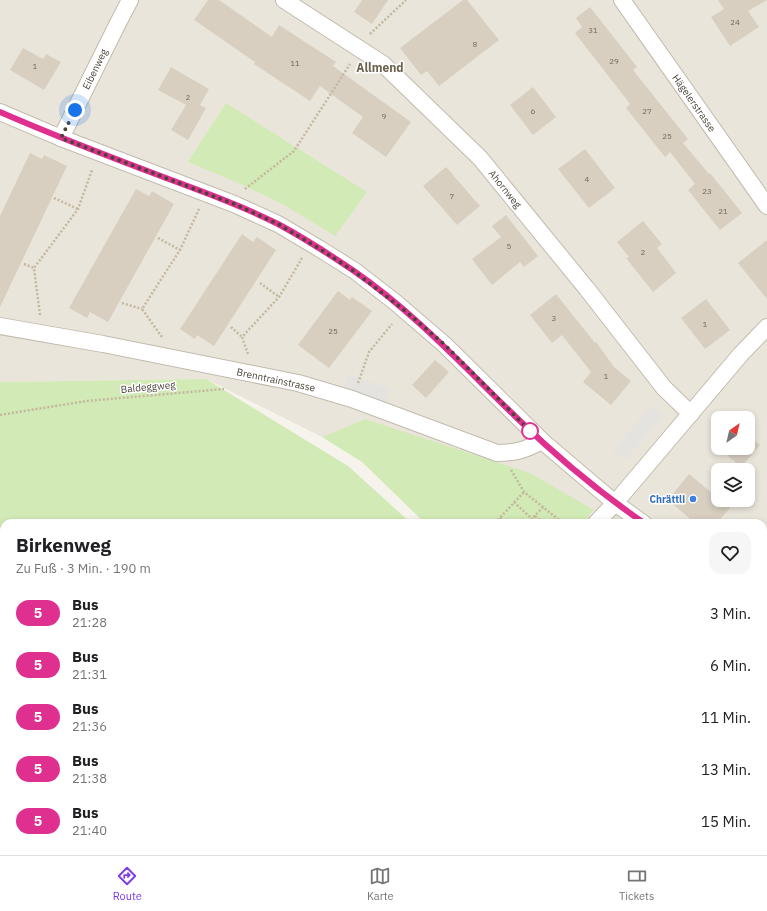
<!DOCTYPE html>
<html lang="de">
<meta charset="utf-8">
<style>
body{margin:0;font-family:"IBM Plex Sans",sans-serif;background:#f6f6f6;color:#202124;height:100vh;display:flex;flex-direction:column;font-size:15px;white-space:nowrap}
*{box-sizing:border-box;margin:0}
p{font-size:13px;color:#757577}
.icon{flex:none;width:22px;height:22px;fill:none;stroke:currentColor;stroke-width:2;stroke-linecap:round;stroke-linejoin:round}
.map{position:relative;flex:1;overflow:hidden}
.details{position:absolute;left:0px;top:519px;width:767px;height:336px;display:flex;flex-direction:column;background:#fff;border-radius:12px 12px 0 0;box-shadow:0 2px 6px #0003}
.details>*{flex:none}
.badge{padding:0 8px;border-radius:13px;font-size:14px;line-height:26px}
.needle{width:26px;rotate:34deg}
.tools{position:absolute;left:711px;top:411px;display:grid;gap:8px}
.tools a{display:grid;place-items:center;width:44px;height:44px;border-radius:8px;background:#fff;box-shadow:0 2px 6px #0003;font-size:20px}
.you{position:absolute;width:20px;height:20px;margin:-10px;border:3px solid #fff;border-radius:50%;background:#1a73e8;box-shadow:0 0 0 6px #1a73e833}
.map>.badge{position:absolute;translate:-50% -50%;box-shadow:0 0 0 2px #fff}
.round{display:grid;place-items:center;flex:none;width:42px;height:42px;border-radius:12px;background:#f6f6f6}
.headline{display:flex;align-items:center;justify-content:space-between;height:68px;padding:0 16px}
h1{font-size:19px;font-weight:800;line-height:30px}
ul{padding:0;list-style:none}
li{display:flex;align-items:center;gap:12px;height:52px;padding:0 16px}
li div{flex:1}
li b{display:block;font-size:15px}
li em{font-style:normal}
li .badge{min-width:44px;font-weight:700;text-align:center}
.tab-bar{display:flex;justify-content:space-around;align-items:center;height:56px;border-top:1px solid #e0e0e0;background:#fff;font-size:11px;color:#757577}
.tab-bar a{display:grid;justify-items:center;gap:2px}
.tab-bar .selected{color:#7c3aed}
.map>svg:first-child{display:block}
</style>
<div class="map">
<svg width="767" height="855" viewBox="0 0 767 855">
<rect width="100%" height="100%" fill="#f6f3ec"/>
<path fill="#eae5da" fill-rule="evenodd" d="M0,0h767v742l-4,-3v-216h-180l11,-12 -229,-92 -43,18 -116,-58 -206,3zM718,418h30v30h-30zM718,470h30v30h-30z"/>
<g fill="#d2eab5">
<path d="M226,103l141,89 -32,44 -49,-30 -43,-21 -55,-23z"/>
<path d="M206,379l142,87 63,57h-407v328h439v4h-443v-473z"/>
<path d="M365,419l165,54 64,37 -11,13h-158l-63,-61 -40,-25z"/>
<path d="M763,739l4,3v113h-305v-4h301z"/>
</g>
<g fill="#e5e3e0">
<path d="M348,374l42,15 -5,15 -42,-15z"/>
<path d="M651,406l12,10 -38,44 -12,-10z"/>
</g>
<g fill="#d8cfc1">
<path d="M208,0h11l53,37 7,-12 57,37 -3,4 78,56 -25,35 -34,-24 11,-16 -43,-31 -10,15 -56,-37 1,-2 -61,-42z"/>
<path d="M362,0h26l-16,24 -18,-12z"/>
<path d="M463,0h4l32,40 -60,46 -12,-15 -6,4 -21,-27z"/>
<path d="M718,0h49l-19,11 11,16 -29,19 -19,-29 13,-8z"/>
<path d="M590,7l47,60 -4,3 55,69 -5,4 26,31 1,-1 32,40 -22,17 -32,-40 7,-6 -25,-32 -5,5 -39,-49 4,-4 -55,-71 7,-6 -6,-9z"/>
<path d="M23,48l20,11 3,-5 15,8 -17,28 -34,-20z"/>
<path d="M171,67l38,22 -9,16 6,3 -18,32 -17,-10 15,-25 -28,-15z"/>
<path d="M533,87l23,30 -23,18 -23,-30z"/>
<path d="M585,149l30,39 -26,20 -31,-39z"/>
<path d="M30,153l12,6 2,-4 23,11 -67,141v-91z"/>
<path d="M446,167l34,39 -23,19 -34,-39z"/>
<path d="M136,189l13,7 3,-5 22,13 -66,118 -18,-10 -3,6 -18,-10z"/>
<path d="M506,215l32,41 -14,11 -4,-5 -28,23 -20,-26 29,-22 -9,-11z"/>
<path d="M643,221l19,23 -5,4 19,25 -23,19 -27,-34 3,-1 -12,-15z"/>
<path d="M242,234l11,8 4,-5 19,13 -62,96 -17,-11 -2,4 -15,-10z"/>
<path d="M767,240v59l-29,-36z"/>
<path d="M338,291l12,9 2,-3 20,14 -43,57 -31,-23z"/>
<path d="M556,294l39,49 1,-1 18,25 17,14 -20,24 -28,-23 8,-10 -29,-37 -10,8 -22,-28z"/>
<path d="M706,299l24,31 -25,19 -24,-31z"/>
<path d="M435,360l14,12 -23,26 -14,-13z"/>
<path d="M748,436l12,9 -19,22 -22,-19h29z"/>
<path d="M689,474l29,24v2h2l10,8 -13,15h-22l-27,-23z"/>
</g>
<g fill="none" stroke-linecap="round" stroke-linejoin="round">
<g stroke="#c2bbae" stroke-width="18">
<g id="street">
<path d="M284,0l99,64 97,94 107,131 77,99 27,26"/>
<path d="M622,0l145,206"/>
<path d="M0,112l61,26 173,66 44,20 42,25 35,22 40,31 50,43 97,96 73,62 28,20"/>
<path d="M61,138l56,-113 13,-25"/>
<path d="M0,326l103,18 195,39 54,16 145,54c19,0 28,-3 45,-12"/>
<path d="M596,523l19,-20 126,-149 26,-27"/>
<path d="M763,608l4,3"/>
<path d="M763,748l4,3"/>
</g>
</g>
<g stroke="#c4b79f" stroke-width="2.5" stroke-dasharray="2 2" stroke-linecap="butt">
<path d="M370,34l36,-34"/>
<path d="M245,189l49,-38 56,-87"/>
<path d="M54,198l24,11"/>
<path d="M158,238l22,12"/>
<path d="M24,264l10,4"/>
<path d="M260,283l19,14"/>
<path d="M122,303l20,6"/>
<path d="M40,315l-6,-47 44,-59 14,-39"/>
<path d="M231,327l11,10"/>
<path d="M162,337l-20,-28 38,-59 19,-41"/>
<path d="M248,354l-6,-17 37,-40 23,-39"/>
<path d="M358,383l11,-31 23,-28"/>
<path d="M0,415l86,-14 138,-12"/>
<path d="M511,470l13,22 39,31"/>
<path d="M514,502l18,17"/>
<path d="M535,516l8,7"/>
<path d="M500,518l5,5"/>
<path d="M495,523l29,-31"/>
<path d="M528,523l15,-16"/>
<path d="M763,632l4,3"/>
<path d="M0,847l4,8"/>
<path d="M460,851l1,4"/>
<path d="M482,851l1,4"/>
</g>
<use href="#street" stroke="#fff" stroke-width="16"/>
</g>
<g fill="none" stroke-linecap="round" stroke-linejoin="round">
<g stroke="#fff" stroke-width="9">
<path id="line" d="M0,112c55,24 110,45 166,66 38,14 76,28 112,46 26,14 51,30 76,47 61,42 111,97 164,148 39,38 81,73 126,104"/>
</g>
<use href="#line" stroke="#df3090" stroke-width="6"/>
<path stroke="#4b4439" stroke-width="4" stroke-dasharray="0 7.2" d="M75,110l-14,28 173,66 44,20 42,25 35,23 49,38 41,35 85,86"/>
</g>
<circle fill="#fff" stroke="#df3090" stroke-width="2" cx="530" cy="431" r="8"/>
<circle fill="#3f7fe0" stroke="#fff" stroke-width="1.5" cx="693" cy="499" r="4"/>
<g text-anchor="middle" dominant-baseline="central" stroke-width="3" stroke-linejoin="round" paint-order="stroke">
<g font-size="8" fill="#6e675b">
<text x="735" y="22">24</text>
<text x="593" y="30">31</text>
<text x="475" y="44">8</text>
<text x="614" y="61">29</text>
<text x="295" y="63">11</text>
<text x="35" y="66">1</text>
<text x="188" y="97">2</text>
<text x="533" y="111">6</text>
<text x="647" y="111">27</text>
<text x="384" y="116">9</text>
<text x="667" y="136">25</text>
<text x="587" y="179">4</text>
<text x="707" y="191">23</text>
<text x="452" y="196">7</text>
<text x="723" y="211">21</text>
<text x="509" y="246">5</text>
<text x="643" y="252">2</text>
<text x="554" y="318">3</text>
<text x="705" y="324">1</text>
<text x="333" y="331">25</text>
<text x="606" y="376">1</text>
</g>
<g font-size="10" fill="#4b4439" stroke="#fff">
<text transform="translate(95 69) rotate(-64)">Eibenweg</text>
<text transform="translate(694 103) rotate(55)">Hägelerstrasse</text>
<text transform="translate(505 189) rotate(51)">Ahornweg</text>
<text transform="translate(276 380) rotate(12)">Brenntrainstrasse</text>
<text transform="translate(148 387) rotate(-5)">Baldeggweg</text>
</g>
<g font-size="10" font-weight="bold" fill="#366cbe" stroke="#fff" text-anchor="end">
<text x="685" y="499">Chrättli</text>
</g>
<g font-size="12" font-weight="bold" fill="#6e6250" stroke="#fff">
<text x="380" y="67">Allmend</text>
</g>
</g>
</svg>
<div class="tools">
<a><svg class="needle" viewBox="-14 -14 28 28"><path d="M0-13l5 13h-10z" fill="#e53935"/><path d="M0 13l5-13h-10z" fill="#757577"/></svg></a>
<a><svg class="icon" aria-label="layers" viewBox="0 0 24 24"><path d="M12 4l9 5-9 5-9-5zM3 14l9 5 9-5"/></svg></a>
</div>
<div class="you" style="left:75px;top:110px"></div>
<section class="details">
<div class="headline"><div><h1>Birkenweg</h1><p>Zu Fuß · 3 Min. · 190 m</p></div><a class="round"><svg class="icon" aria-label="heart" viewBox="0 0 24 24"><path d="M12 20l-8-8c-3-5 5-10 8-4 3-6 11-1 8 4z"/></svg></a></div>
<ul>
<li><span class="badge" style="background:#df3090;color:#fff">5</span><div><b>Bus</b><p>21:28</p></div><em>3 Min.</em></li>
<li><span class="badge" style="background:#df3090;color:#fff">5</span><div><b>Bus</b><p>21:31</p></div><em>6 Min.</em></li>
<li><span class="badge" style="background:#df3090;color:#fff">5</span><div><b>Bus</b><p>21:36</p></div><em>11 Min.</em></li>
<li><span class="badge" style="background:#df3090;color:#fff">5</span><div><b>Bus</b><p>21:38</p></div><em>13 Min.</em></li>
<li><span class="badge" style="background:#df3090;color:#fff">5</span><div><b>Bus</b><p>21:40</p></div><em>15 Min.</em></li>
</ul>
</section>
</div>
<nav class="tab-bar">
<a class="selected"><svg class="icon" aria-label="directions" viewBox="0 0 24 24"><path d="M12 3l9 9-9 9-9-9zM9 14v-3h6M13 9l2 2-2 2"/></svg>Route</a>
<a><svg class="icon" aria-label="map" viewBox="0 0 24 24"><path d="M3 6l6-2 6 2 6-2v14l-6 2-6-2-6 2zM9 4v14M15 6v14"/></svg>Karte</a>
<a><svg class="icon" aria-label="tickets" viewBox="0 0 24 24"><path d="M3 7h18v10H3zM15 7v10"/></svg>Tickets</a>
</nav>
